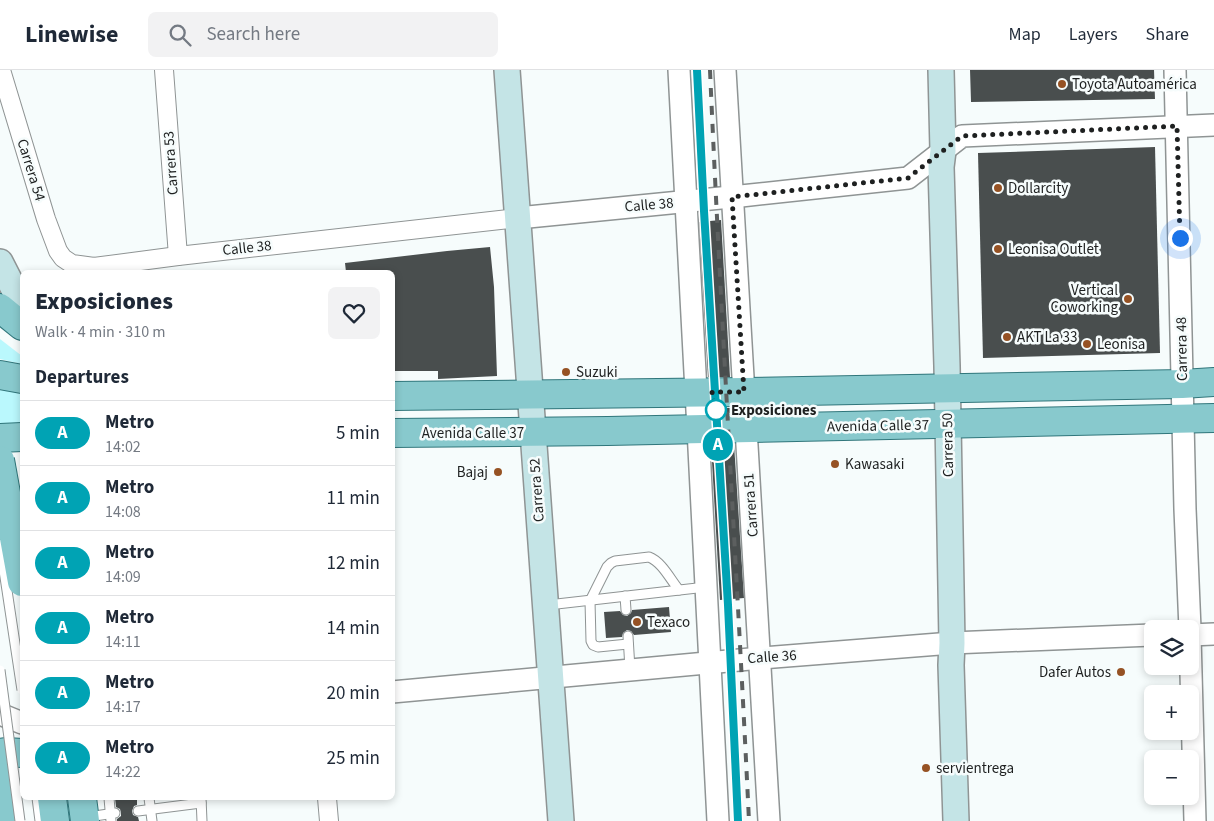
<!DOCTYPE html>
<meta charset="utf-8">
<style>
body{margin:0;font-family:"Source Sans 3",sans-serif;background:#f2f2f3;color:#1f2937;height:100vh;display:flex;flex-direction:column;font-size:19px;white-space:nowrap}
*{box-sizing:border-box;margin:0}
p{font-size:16px;color:#747a83}
.icon{flex:none;width:28px;height:28px;fill:none;stroke:currentColor;stroke-width:2;stroke-linecap:round;stroke-linejoin:round}
.map{position:relative;flex:1;overflow:hidden}
.details{position:absolute;left:20px;top:200px;width:375px;height:530px;display:flex;flex-direction:column;background:#fff;border-radius:8px;box-shadow:0 2px 8px #0003}
.details>*{flex:none}
.badge{padding:0 10px;border-radius:16px;font-size:18px;line-height:32px}
.tools{position:absolute;left:1144px;top:550px;display:grid;gap:10px}
.tools a{display:grid;place-items:center;width:55px;height:55px;border-radius:8px;background:#fff;box-shadow:0 2px 8px #0003;font-size:25px}
.you{position:absolute;width:25px;height:25px;margin:-12px;border:4px solid #fff;border-radius:50%;background:#1a73e8;box-shadow:0 0 0 8px #1a73e833}
.map>.badge{position:absolute;translate:-50% -50%;box-shadow:0 0 0 2px #fff}
h2{padding:0 15px;font-size:19px;line-height:45px}
.round{display:grid;place-items:center;flex:none;width:52px;height:52px;border-radius:8px;background:#f2f2f3}
.summary{display:flex;align-items:center;justify-content:space-between;height:85px;padding:0 15px}
h1{font-size:24px;font-weight:800;line-height:38px}
ul{padding:0;list-style:none}
li{display:flex;align-items:center;gap:15px;height:65px;padding:0 15px;border-top:1px solid #e0e1e3}
li div{flex:1}
li b{display:block;font-size:19px}
li em{font-style:normal}
li .badge{min-width:55px;font-weight:700;text-align:center}
header{display:flex;align-items:center;gap:30px;box-sizing:border-box;height:70px;padding:0 25px;background:#fff;border-bottom:1px solid #e0e1e3}
header strong{font-size:24px}
nav{display:flex;gap:28px;margin-inline-start:auto;font-size:18px}
.search{width:350px;height:45px;background:#f2f2f3;display:flex;align-items:center;gap:12px;box-sizing:border-box;padding:0 18px;border-radius:8px;color:#747a83;font-size:19px}
.map>svg:first-child{display:block}
</style>
<header>
<strong>Linewise</strong>
<div class="search"><svg class="icon" aria-label="search" viewBox="0 0 24 24"><circle cx="10" cy="10" r="6"/><path d="M15 15l6 6"/></svg>Search here</div>
<nav><a>Map</a><a>Layers</a><a>Share</a></nav>
</header>
<div class="map">
<svg width="1214" height="751" viewBox="0 0 1214 751">
<rect width="100%" height="100%" fill="#f6fcfc"/>
<g fill="#baf8fd">
<path d="M0,269l22,17v8l-22,-5z"/>
<path d="M0,320l22,3v30h-22z"/>
</g>
<g fill="#494e4e">
<path d="M970,0h184l1,29 -184,3z"/>
<path d="M1155,77l5,206 -177,5 -5,-205z"/>
<path d="M721,150l9,157h-22l-9,-155z"/>
<path d="M490,177l4,40 3,89 -59,3v-8h-46v-99h-46l-1,-9 102,-12z"/>
<path d="M709,338h23v5h-22z"/>
<path d="M711,374h23l10,154 -24,2z"/>
<path d="M669,537l2,25 -37,3 -3,-4 -4,-1 -4,3 -1,4 -16,1 -2,-26 16,-1 3,4 4,1 4,-3 1,-3z"/>
<path d="M115,728h22v7l-3,1 -2,5 1,4 5,2 1,4h-22v-2l4,-3v-3l-1,-4 -4,-2z"/>
</g>
<g fill="none" stroke-linecap="round" stroke-linejoin="round">
<g stroke="#8f9494" stroke-width="11">
<g id="service">
<path d="M625,526l1,14"/>
<path d="M548,535l158,-18"/>
<path d="M628,566l2,33"/>
<path d="M628,574l-30,3 -5,-2 -2,-4 -1,-40 17,-34 4,-4 4,-2 34,-4c13,5 21,22 30,33"/>
<path d="M37,728l3,23"/>
<path d="M109,728l2,23"/>
<path d="M149,728l3,23"/>
<path d="M201,728l1,23"/>
<path d="M138,741l63,-8"/>
<path d="M88,747l27,-4"/>
</g>
</g>
<g stroke="#8f9494" stroke-width="20">
<g id="minor">
<path d="M1,0l45,149 12,32 5,7 9,6 22,3 84,-11 340,-38"/>
<path d="M164,0l14,186"/>
<path d="M327,728l2,23"/>
</g>
</g>
<g stroke="#8f9494" stroke-width="24">
<g id="tertiary">
<path d="M679,0c12,250 28,501 39,751"/>
<path d="M725,0c13,250 31,501 44,751"/>
<path d="M1175,0l10,439 5,120"/>
<path d="M518,148l223,-22 167,-18 54,-42 252,-11"/>
<path d="M1190,565l24,-1"/>
<path d="M1190,566l5,185"/>
<path d="M392,622l369,-34 191,-15 200,-8"/>
<path d="M0,644l22,9"/>
</g>
</g>
<g stroke="#8f9494" stroke-width="28">
<g id="secondary">
<path d="M507,0l54,751"/>
<path d="M941,0l2,81 -2,16 6,199 5,277 -1,22 5,156"/>
<path d="M0,192l22,43"/>
</g>
</g>
<g stroke="#30767b" stroke-width="30">
<g id="primary">
<path d="M0,238l22,18"/>
<path d="M0,305l22,4"/>
<path d="M392,326l352,-4 438,-8 32,-2"/>
<path d="M392,363l216,-2 606,-13"/>
<path d="M0,368l22,-1"/>
<path d="M0,683l6,-1 16,1"/>
<path d="M0,707l6,44"/>
<path d="M52,728l3,23"/>
<path d="M82,728l3,23"/>
</g>
</g>
<use href="#service" stroke="#fff" stroke-width="9"/>
<use href="#minor" stroke="#fff" stroke-width="18"/>
<use href="#tertiary" stroke="#fff" stroke-width="21"/>
<use href="#secondary" stroke="#c4e4e6" stroke-width="25"/>
<use href="#primary" stroke="#88c9cd" stroke-width="28"/>
<g stroke="#5c5f5f" stroke-width="4" stroke-dasharray="9 9" stroke-linecap="butt">
<path d="M697,0l7,141 24,394 10,216"/>
<path d="M710,0c11,250 27,501 39,751"/>
</g>
<g stroke="#8f9494" stroke-width="11" stroke-linecap="butt">
<g id="service-bridge">
<path d="M0,474l22,146"/>
<path d="M0,600l20,151"/>
</g>
</g>
<g stroke="#30767b" stroke-width="30" stroke-linecap="butt">
<path id="primary-bridge" d="M0,390l22,122"/>
</g>
<use href="#service-bridge" stroke="#fff" stroke-width="9"/>
<use href="#primary-bridge" stroke="#88c9cd" stroke-width="28"/>
</g>
<g fill="none" stroke-linecap="round" stroke-linejoin="round">
<g stroke="#fff" stroke-width="11">
<path id="line" d="M697,0l7,141 24,394 10,216"/>
</g>
<use href="#line" stroke="#00a3b4" stroke-width="8"/>
<path stroke="#1e2020" stroke-width="5" stroke-dasharray="0 9" d="M716,340l-4,-18h32l-12,-195 176,-19 54,-42 215,-10 3,112"/>
</g>
<g fill="#965224" stroke="#f6fcfc" stroke-width="2">
<circle cx="1062" cy="14" r="5"/>
<circle cx="998" cy="118" r="5"/>
<circle cx="998" cy="179" r="5"/>
<circle cx="1128" cy="229" r="5"/>
<circle cx="1007" cy="267" r="5"/>
<circle cx="1087" cy="274" r="5"/>
<circle cx="566" cy="302" r="5"/>
<circle cx="835" cy="394" r="5"/>
<circle cx="498" cy="402" r="5"/>
<circle cx="637" cy="552" r="5"/>
<circle cx="1121" cy="602" r="5"/>
<circle cx="926" cy="698" r="5"/>
</g>
<circle fill="#fff" stroke="#00a3b4" stroke-width="2.5" cx="716" cy="340" r="10"/>
<g text-anchor="middle" dominant-baseline="central" stroke-width="5" stroke-linejoin="round" paint-order="stroke">
<g font-size="15" fill="#1e2020" stroke="#f6fcfc" text-anchor="start">
<text x="1072" y="14">Toyota Autoamérica</text>
<text x="1008" y="118">Dollarcity</text>
<text x="1008" y="179">Leonisa Outlet</text>
<text x="1118" y="220" text-anchor="end">Vertical<tspan x="1118" dy="17">Coworking</tspan></text>
<text x="1017" y="267">AKT La 33</text>
<text x="1097" y="274">Leonisa</text>
<text x="576" y="302">Suzuki</text>
<text x="845" y="394">Kawasaki</text>
<text x="488" y="402" text-anchor="end">Bajaj</text>
<text x="647" y="552">Texaco</text>
<text x="1111" y="602" text-anchor="end">Dafer Autos</text>
<text x="936" y="698">servientrega</text>
</g>
<g font-size="15" fill="#1e2020" stroke="#f6fcfc">
<text transform="translate(171 93) rotate(-94)">Carrera 53</text>
<text transform="translate(31 100) rotate(73)">Carrera 54</text>
<text transform="translate(649 135) rotate(-5)">Calle 38</text>
<text transform="translate(247 178) rotate(-6)">Calle 38</text>
<text transform="translate(1182 279) rotate(-91)">Carrera 48</text>
<text transform="translate(878 356) rotate(-1)">Avenida Calle 37</text>
<text x="473" y="363">Avenida Calle 37</text>
<text transform="translate(948 375) rotate(-91)">Carrera 50</text>
<text transform="translate(537 420) rotate(-94)">Carrera 52</text>
<text transform="translate(751 435) rotate(-94)">Carrera 51</text>
<text transform="translate(772 587) rotate(-4)">Calle 36</text>
</g>
<g font-size="15" font-weight="bold" fill="#1e2020" stroke="#f6fcfc" text-anchor="start">
<text x="731" y="340">Exposiciones</text>
</g>
</g>
</svg>
<div class="tools">
<a><svg class="icon" aria-label="layers" viewBox="0 0 24 24"><path d="M12 4l9 5-9 5-9-5zM3 14l9 5 9-5"/></svg></a>
<a>+</a>
<a>−</a>
</div>
<div class="you" style="left:1180px;top:168px"></div>
<b class="badge" style="left:718px;top:375px;background:#00a3b4;color:#fff">A</b>
<section class="details">
<div class="summary"><div><h1>Exposiciones</h1><p>Walk · 4 min · 310 m</p></div><a class="round"><svg class="icon" aria-label="heart" viewBox="0 0 24 24"><path d="M12 20l-8-8c-3-5 5-10 8-4 3-6 11-1 8 4z"/></svg></a></div>
<h2>Departures</h2>
<ul>
<li><span class="badge" style="background:#00a3b4;color:#fff">A</span><div><b>Metro</b><p>14:02</p></div><em>5 min</em></li>
<li><span class="badge" style="background:#00a3b4;color:#fff">A</span><div><b>Metro</b><p>14:08</p></div><em>11 min</em></li>
<li><span class="badge" style="background:#00a3b4;color:#fff">A</span><div><b>Metro</b><p>14:09</p></div><em>12 min</em></li>
<li><span class="badge" style="background:#00a3b4;color:#fff">A</span><div><b>Metro</b><p>14:11</p></div><em>14 min</em></li>
<li><span class="badge" style="background:#00a3b4;color:#fff">A</span><div><b>Metro</b><p>14:17</p></div><em>20 min</em></li>
<li><span class="badge" style="background:#00a3b4;color:#fff">A</span><div><b>Metro</b><p>14:22</p></div><em>25 min</em></li>
</ul>
</section>
</div>
